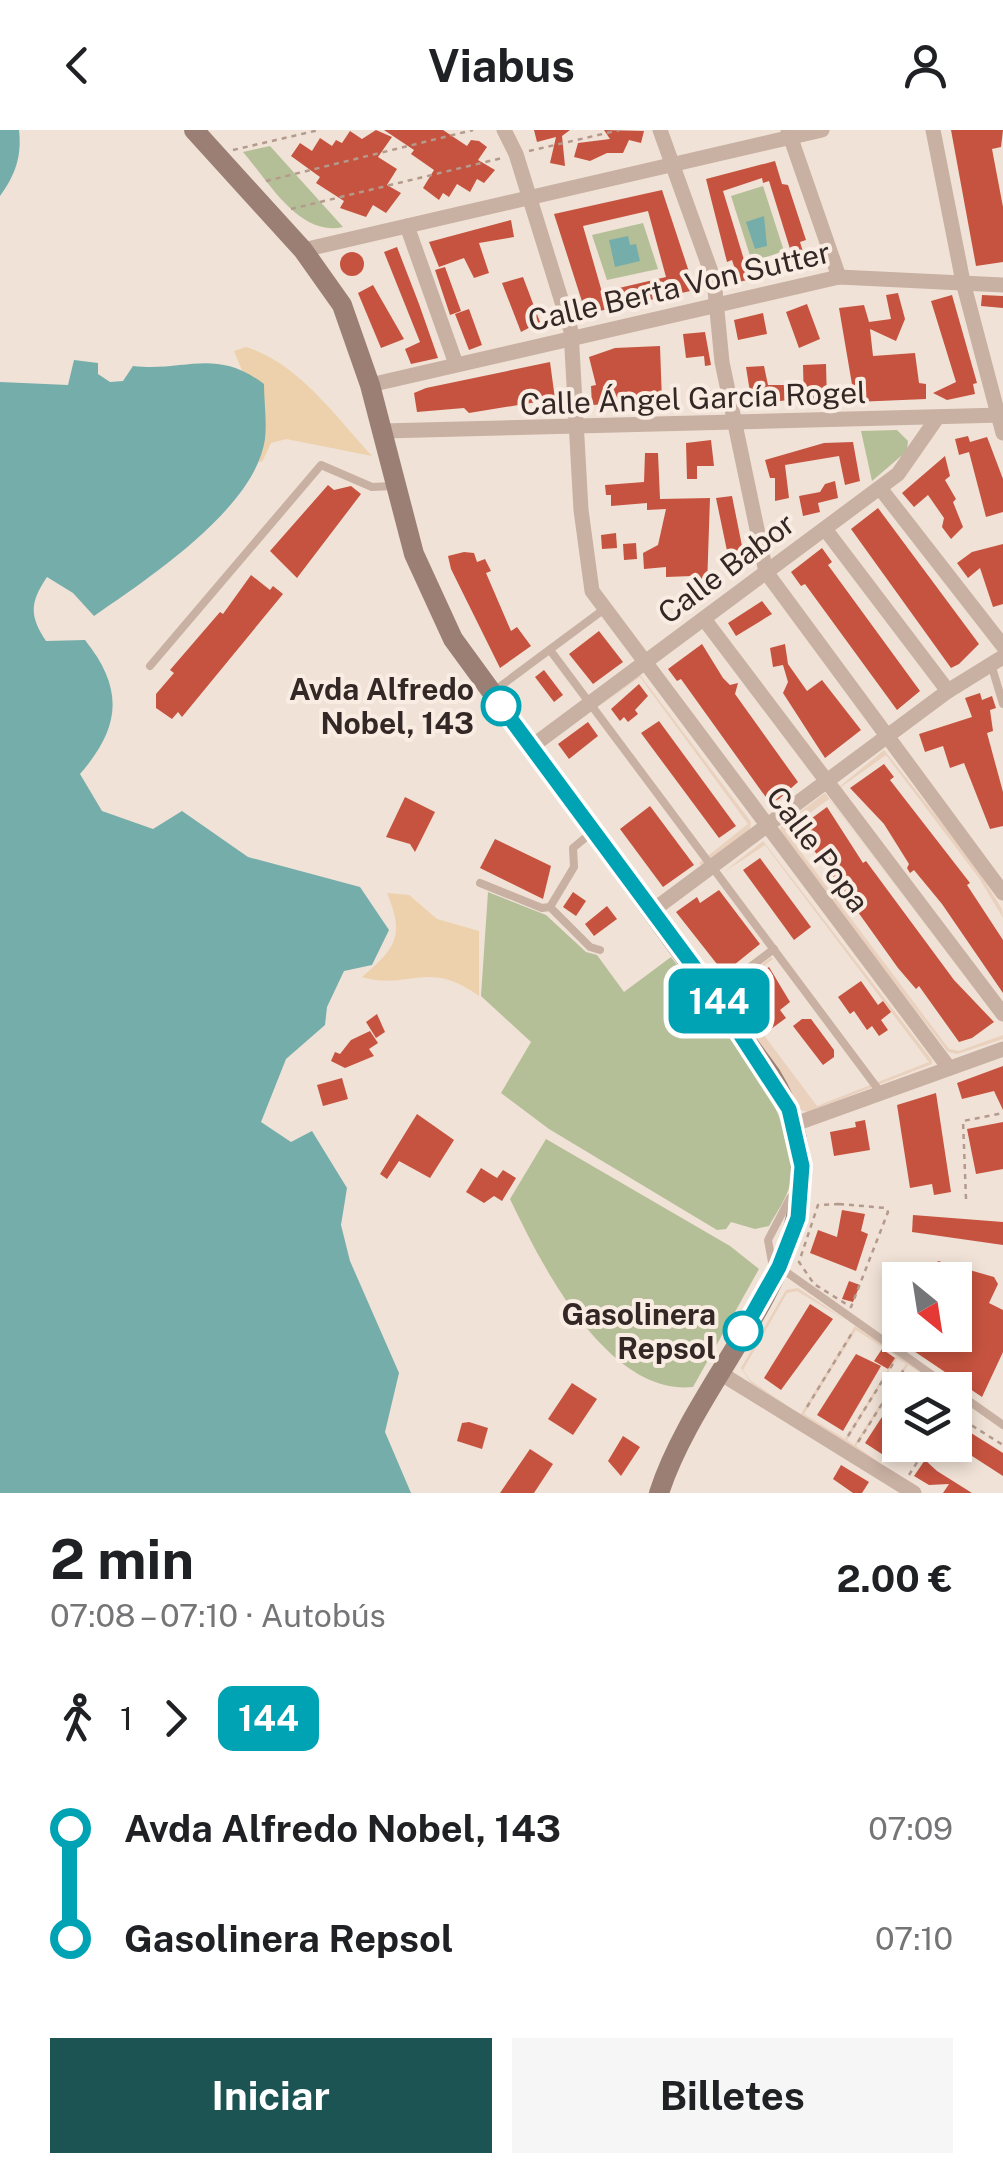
<!DOCTYPE html>
<html lang="es">
<meta charset="utf-8">
<style>
body{margin:0;font-family:"Public Sans",sans-serif;background:#f6f6f6;color:#202124;height:100vh;display:flex;flex-direction:column;font-size:38px;white-space:nowrap}
*{box-sizing:border-box;margin:0}
p{font-size:32px;color:#757577}
.icon{flex:none;width:55px;height:55px;fill:none;stroke:currentColor;stroke-width:2;stroke-linecap:round;stroke-linejoin:round}
.map{position:relative;height:1363px;overflow:hidden}
.panel{display:flex;flex-direction:column;background:#fff;flex:1}
.panel>*{flex:none}
.badge{padding:0 20px;border-radius:15px;font-size:35px;line-height:65px}
.needle{width:65px;rotate:150deg}
.fabs{position:absolute;left:882px;top:1132px;display:grid;gap:20px}
.fabs a{display:grid;place-items:center;width:90px;height:90px;border-radius:0px;background:#fff;box-shadow:0 5px 15px #0003;font-size:50px}
.map>.badge{position:absolute;translate:-50% -50%;box-shadow:0 0 0 5px #fff}
.legs{display:flex;align-items:center;gap:15px;height:110px;padding:0 50px;font-size:32px}
.legs p{margin-inline-start:auto}
.overview{display:flex;align-items:center;justify-content:space-between;height:170px;padding:0 50px}
h1{font-size:55px;font-weight:700;line-height:75px}
.cta{display:flex;gap:20px;margin-top:auto;padding:20px 50px}
.cta a{flex:1;height:115px;border-radius:0px;background:#1b5452;color:#fff;font-size:40px;font-weight:700;line-height:115px;text-align:center}
.cta a+a{background:#f6f6f6;color:#202124}
ul{padding:0 50px;list-style:none}
li{display:flex;align-items:center;gap:35px;height:110px;font-size:38px}
li i{display:grid;place-items:center;width:15px;height:100%;margin:0 12px;background:currentColor}
li i::after{content:'';width:25px;height:25px;margin:-12px;border:8px solid;border-radius:50%;background:#fff}
li p{margin-inline-start:auto}
li:first-child i{background:linear-gradient(#0000 50%,currentColor 0)}
li:last-child i{background:linear-gradient(currentColor 50%,#0000 0)}
header{display:flex;justify-content:space-between;align-items:center;height:130px;padding:0 50px;background:#fff;font-size:45px;font-weight:700}
.map>svg:first-child{display:block}
</style>
<header><svg class="icon" aria-label="back" viewBox="0 0 24 24"><path d="M15 5l-7 7 7 7"/></svg>Viabus<svg class="icon" aria-label="person" viewBox="0 0 24 24"><circle cx="12" cy="8" r="4"/><path d="M4 21q1-7 8-7t8 7"/></svg></header>
<div class="map">
<svg width="1003" height="1363" viewBox="0 0 1003 1363">
<rect width="100%" height="100%" fill="#f0e2d6"/>
<g fill="#b5bf97">
<path d="M270,16l73,81c-44,10 -74,-45 -100,-75z"/>
<path d="M763,56l21,65 -32,11 -21,-66z"/>
<path d="M643,93l15,46 -51,11 -15,-45z"/>
<path d="M897,300l11,11 -1,10 -35,30 -11,-50z"/>
<path d="M488,762l58,23 40,37 11,3 27,37 47,-35c40,53 133,157 119,227 -3,14 -14,29 -21,42l-14,3 -24,-7 -5,7 -9,1 -168,-101 -48,-36 30,-51 -50,-46z"/>
<path d="M546,1009l184,107 29,23 -66,118c-86,9 -152,-123 -183,-188z"/>
</g>
<g fill="#edd1ac">
<path d="M246,217c52,16 90,70 126,109l-86,-17 -15,4 -9,19 -33,-6 25,-56 -20,-49z"/>
<path d="M387,763l22,2 28,24 42,12v65c-52,-38 -71,-5 -117,-19 34,-29 43,-41 25,-84z"/>
</g>
<g fill="#e9d1bd" fill-rule="evenodd">
<path d="M640,545l111,147 -1,8 -48,36 -3,-3 49,-39 -108,-147 -39,28z"/>
<path d="M884,620l90,114 28,45 1,9 -24,-40 -93,-123 -45,32 162,219 -165,-218z"/>
<path d="M825,663l178,233 -174,-227 -44,32 164,218 10,2 44,-16v4l-46,15 -9,-2 -167,-217 -1,-8z"/>
<path d="M763,711l169,219v4l-124,48 -8,-2 -75,-116 46,-37 2,2 -42,32 86,115 112,-44 -164,-217 -41,27z"/>
<path d="M798,1158l49,33 -50,-30 -10,2 -44,77 7,10 42,29 -41,-26 -10,-15 45,-78z"/>
<path d="M855,1196l95,64 -42,-25 -52,81 39,28 -94,-60zM856,1200l40,26 -51,83 -41,-25zM897,1228l9,6 -52,81 -7,-5z"/>
</g>
<g fill="#75adab">
<path d="M0,0h19c3,27 -4,45 -19,66z"/>
<path d="M764,86l3,30 -12,3 -9,-27z"/>
<path d="M628,106l2,9 6,-1 4,17 -25,6 -6,-27z"/>
<path d="M74,230l24,3v11l12,8 13,-1 10,-15c53,6 82,-19 131,18 0,17 3,37 1,55 -10,70 -118,140 -171,177l-21,-23 -26,-16c-17,25 -18,39 -1,64l39,-1c40,50 35,88 -5,134l22,37 51,18 29,-18 66,46 112,30 29,43 -17,35 -28,6 -17,36 -2,18 -39,34 -25,63 30,20 21,-11 35,57 -6,37 9,36 49,112 -14,59 26,61h-411v-1111l68,3z"/>
</g>
<g fill="#c6533f" fill-rule="evenodd">
<path d="M376,0l16,7 -14,20 19,12 -10,16 14,8 -15,20 -13,-8 -7,12 -26,-9 4,-7 -28,-18 4,-6 -29,-21 9,-13 12,8 8,-13 12,8 4,-6 6,3 8,-12 12,8z"/>
<path d="M384,0h59l24,16 4,-6 8,1 8,6 -9,13 17,10 -11,13 -7,-4 -7,13 -13,-8 -8,13 -6,-4 -4,7 -16,-12 11,-18 -23,-16 3,-4z"/>
<path d="M534,0h36l-8,6 3,30 -15,-3 6,-26 -19,5z"/>
<path d="M604,0l40,1 -3,12 -12,-3 -6,13h-16l-17,8 -16,-4 4,-14 32,-4z"/>
<path d="M951,0h52l-2,17 -9,2 11,58v55l-27,4z"/>
<path d="M775,31l7,23 6,1 18,55 -6,2 7,23 -68,17 -7,-22 -5,2 -21,-83zM762,48l1,5 6,-2 22,71 -39,13 -7,-2 -22,-72z"/>
<path d="M662,60l33,100 -109,24 -32,-100zM648,81l18,66 -64,15 -19,-66z"/>
<path d="M511,90l3,17 -35,6 10,30 -15,5 -10,-20 -25,9 -10,-25z"/>
<path d="M397,117l22,57 19,54 -27,6 -6,-15 15,-7 -36,-90z"/>
<circle cx="352" cy="134" r="12"/>
<path d="M445,137l16,44 -11,4 -15,-45z"/>
<path d="M523,147l17,45 -19,10 -19,-49z"/>
<path d="M373,155l31,54 -23,9 -23,-55z"/>
<path d="M898,163l7,26 -9,22 -26,-12 3,27 42,-3 4,30 7,1v15l-71,3 -16,-94 25,-3 5,17 22,-3 -5,-24z"/>
<path d="M952,165l25,88 -4,1 2,10 -28,6 -14,-7 23,-11 -25,-81z"/>
<path d="M982,165l21,1v12l-22,-2z"/>
<path d="M807,174l13,35 -21,9 -13,-36z"/>
<path d="M469,179l13,36 -13,5 -14,-36z"/>
<path d="M763,183l4,21 -29,6 -4,-20z"/>
<path d="M705,202l6,33 -6,1 -1,-10 -18,2 -3,-24z"/>
<path d="M660,216l2,55 -70,4 -1,-19 5,-1 -7,-28 26,-9z"/>
<path d="M550,232l5,37 -86,14 -5,-5 -47,4 -3,-19 12,-5z"/>
<path d="M826,234l1,38h-23l-1,-37z"/>
<path d="M764,236l4,19h16l4,15 -36,5 -6,-38z"/>
<path d="M968,306l2,6 17,-5 2,5 14,37v33l-17,5 -17,-65 -10,3 -4,-16z"/>
<path d="M711,310l3,26h-17v13h-10l-1,-36z"/>
<path d="M853,312l7,39 -15,4 -6,-29 -54,9 4,33 -14,3v-23h-5l-5,-18 59,-17z"/>
<path d="M645,323h13l2,46 50,-1 -3,89h-16l1,-11 -26,1v-10l-22,2 -1,-16 15,-8 8,-36 -19,1v-7l-36,3v-11h-5l-1,-10 39,-3z"/>
<path d="M945,326l5,20 -5,4 11,19 -3,3 10,25 -12,12 -9,-12 2,-9 -16,-23 -14,12 -12,-14z"/>
<path d="M835,351l3,17 -20,5 2,9 -17,4 -4,-20 21,-4 5,-8z"/>
<path d="M328,355l6,5 17,-4 10,8 -64,84 -27,-27z"/>
<path d="M732,366l14,70 -15,4 -15,-72z"/>
<path d="M878,378l101,136 -20,20 -8,4 -100,-139z"/>
<path d="M616,403l1,15 -15,1 -1,-14z"/>
<path d="M636,413l1,16 -13,1 -1,-16z"/>
<path d="M1003,414v60l-10,3 -13,-39 -12,10 -11,-15 15,-11z"/>
<path d="M822,418l10,14 -4,3 92,126 -23,19 -92,-126 -4,2 -10,-14z"/>
<path d="M464,422l10,1 3,9 8,-3 6,12 -5,2 25,58 6,-4 14,19 -31,22 -49,-99 -3,-13z"/>
<path d="M251,445l19,15 3,-4 10,8 -101,123 -4,-5 -6,7 -16,-11v-14l18,-21 -4,-3 50,-58 3,2z"/>
<path d="M762,471l10,13 -36,22 -8,-13z"/>
<path d="M599,501l24,31 -30,22 -24,-30z"/>
<path d="M702,514l21,34 7,7 8,-2 -3,11 63,88 -19,17 -9,4 -89,-124 -4,2 -9,-12z"/>
<path d="M785,514l3,20 19,27 15,-11 39,50 -36,28 -42,-65 5,-11 -5,-17 -10,2 -3,-19z"/>
<path d="M544,540l19,25 -9,7 -19,-25z"/>
<path d="M639,554l9,12 -13,14 3,4 -10,8 -4,-5 -4,4 -9,-12z"/>
<path d="M980,563l2,7 10,-4 4,12 -6,2 3,21 -6,2 16,59v34l-13,3 -26,-66 -14,5 -7,-22 -18,6 -6,-18 53,-17 -7,-19z"/>
<path d="M659,591l77,105 -17,12 -78,-105z"/>
<path d="M588,592l10,14 -29,23 -11,-15z"/>
<path d="M884,634l10,13 -4,3 80,103 -3,2 36,55v53l-61,-89 -28,-34 -4,3 -3,-5 2,-4 -25,-40 -34,-36z"/>
<path d="M405,667l30,15 -20,40 -5,-8 -24,-7z"/>
<path d="M650,676l44,59 -31,22 -43,-58z"/>
<path d="M827,677l36,56 3,-2 88,119 40,42 -22,16 -13,4 -40,-56 -3,3 -18,-21 -90,-126 -4,4 -11,-14z"/>
<path d="M495,709l56,27 -8,33 -63,-31z"/>
<path d="M760,728l51,69 -17,13 -51,-70z"/>
<path d="M719,760l41,54 -36,29 -48,-61 21,-15 3,6z"/>
<path d="M573,762l13,9 -10,15 -13,-9z"/>
<path d="M607,776l10,13 -23,17 -9,-12z"/>
<path d="M769,837l21,35 -10,8 6,8 -15,11 -33,-39z"/>
<path d="M861,851l17,24 5,-4 8,11 -10,8 7,10 -9,6 -7,-10 -5,4 -13,-19 -4,3 -12,-17z"/>
<path d="M377,884l8,18 -9,6 -10,-16z"/>
<path d="M802,889h9l23,31v7l-11,8 -30,-39z"/>
<path d="M370,901l8,12 -9,6 5,7 -29,12 -14,-7 4,-9 5,2 11,-14z"/>
<path d="M1003,936v44l-9,-19 -32,8 -5,-16z"/>
<path d="M342,948l6,21 -25,7 -6,-21z"/>
<path d="M936,963l15,99 -17,3 -2,-11 -22,4 -13,-83z"/>
<path d="M417,984l37,26 -24,38 -31,-17 -12,18 -7,-5z"/>
<path d="M865,990l5,30 -36,6 -4,-24 26,-5 -1,-5z"/>
<path d="M1003,992v47l-27,5 -9,-45z"/>
<path d="M481,1038l16,10 6,-8 13,8 -14,23 -8,-5 -10,7 -18,-11z"/>
<path d="M842,1080l23,4 -4,17 7,3 -12,37 -46,-18 8,-23 19,7z"/>
<path d="M913,1085l90,7v23l-91,-13z"/>
<path d="M938,1131l56,16 4,7 -9,19 14,7v42l-21,45 -80,-54 4,-8h49v-55h-25z"/>
<path d="M849,1151l11,4 -7,17 -11,-3z"/>
<path d="M810,1174l23,15 -52,71 -17,-12z"/>
<path d="M882,1219l13,9 -7,11 -14,-8z"/>
<path d="M856,1224l25,12 -38,65 -26,-16z"/>
<path d="M913,1246l21,14h-30z"/>
<path d="M572,1253l25,16 -24,36 -25,-16z"/>
<path d="M891,1273l9,6v36l4,2 -10,15 -29,-19z"/>
<path d="M469,1292l19,6 -6,21 -25,-8 5,-18z"/>
<path d="M955,1293l48,30v23l-48,-31z"/>
<path d="M623,1306l17,11 -19,29 -13,-15z"/>
<path d="M530,1319l23,15 -19,29h-34z"/>
<path d="M925,1330l12,11 35,22h-29l6,-9 -20,1 -15,-9z"/>
<path d="M841,1335l28,17 -7,11h-9l-20,-14z"/>
</g>
<g fill="none" stroke-linecap="round" stroke-linejoin="round">
<g stroke="#b49a8d" stroke-width="2.5" stroke-dasharray="5 5" stroke-linecap="butt">
<path d="M233,20l86,-20"/>
<path d="M529,21l91,-21"/>
<path d="M266,51l207,-51"/>
<path d="M291,79l211,-51"/>
<path d="M966,1069l-3,-78 40,-8"/>
<path d="M839,1074l47,4 2,4 -37,95 -37,-23 -15,-22 19,-57z"/>
<path d="M807,1277l45,-74"/>
<path d="M955,1285l48,30"/>
<path d="M848,1306l46,-74"/>
<path d="M858,1312l46,-73"/>
<path d="M909,1345l19,-30"/>
</g>
<g stroke="#c8b0a3" stroke-width="8">
<path d="M550,520l331,443"/>
<path d="M991,534l12,40"/>
<path d="M150,536l171,-201 51,22 20,-1"/>
<path d="M494,561l109,-81"/>
<path d="M480,753l62,25 8,-1 24,-40 -1,-19 18,-15"/>
<path d="M550,777l40,40 10,3"/>
<path d="M714,864l60,-45"/>
<path d="M772,1132l-4,-22 22,-42"/>
<path d="M782,1139l221,156"/>
</g>
<g stroke="#c8b0a3" stroke-width="15">
<path d="M504,0l12,24 55,177 10,179 11,81 357,477"/>
<path d="M660,0l54,150 8,82 44,210 237,321"/>
<path d="M788,0l51,147"/>
<path d="M933,0l30,152 40,151"/>
<path d="M407,96l49,138"/>
<path d="M303,120l519,-120"/>
<path d="M370,255l469,-108 164,8"/>
<path d="M383,301l620,-16"/>
<path d="M880,358l123,158"/>
<path d="M825,399l123,162"/>
<path d="M704,489l299,395"/>
<path d="M531,617l367,-273 39,-56"/>
<path d="M652,781l296,-220 55,-34"/>
<path d="M795,994l208,-75"/>
<path d="M720,1243l194,120"/>
</g>
<path stroke="#9b7f74" stroke-width="20" d="M194,0l109,120 39,55 28,80 44,169 39,85 318,436c96,157 -66,277 -112,418"/>
</g>
<g fill="none" stroke-linecap="round" stroke-linejoin="round">
<g stroke="#fff" stroke-width="22">
<path id="line-1" d="M501,576l213,288 75,115 13,57 -4,52 -19,49 -36,64"/>
</g>
<use href="#line-1" stroke="#00a3b4" stroke-width="15"/>
</g>
<g fill="#fff" stroke="#00a3b4" stroke-width="5">
<circle cx="501" cy="576" r="18"/>
<circle cx="743" cy="1201" r="18"/>
</g>
<g text-anchor="middle" dominant-baseline="central" stroke-width="8" stroke-linejoin="round" paint-order="stroke">
<g font-size="30" fill="#332825" stroke="#f9ece2">
<text transform="translate(679 156) rotate(-13)">Calle Berta Von Sutter</text>
<text transform="translate(693 268) rotate(-2)">Calle Ángel García Rogel</text>
<text transform="translate(726 438) rotate(-37)">Calle Babor</text>
<text transform="translate(818 719) rotate(53)">Calle Popa</text>
</g>
<g font-size="30" font-weight="bold" fill="#332825" stroke="#f9ece2" text-anchor="end">
<text x="474" y="559">Avda Alfredo<tspan x="474" dy="34">Nobel, 143</tspan></text>
<text x="716" y="1184">Gasolinera<tspan x="716" dy="34">Repsol</tspan></text>
</g>
</g>
</svg>
<div class="fabs">
<a><svg class="needle" viewBox="-14 -14 28 28"><path d="M0-13l5 13h-10z" fill="#e53935"/><path d="M0 13l5-13h-10z" fill="#757577"/></svg></a>
<a><svg class="icon" aria-label="layers" viewBox="0 0 24 24"><path d="M12 4l9 5-9 5-9-5zM3 14l9 5 9-5"/></svg></a>
</div>
<b class="badge" style="left:719px;top:871px;background:#00a3b4;color:#fff">144</b>
</div>
<section class="panel">
<div class="overview"><div><h1>2 min</h1><p>07:08 – 07:10 · Autobús</p></div><b>2.00 €</b></div>
<div class="legs"><svg class="icon" aria-label="walk" viewBox="0 0 24 24"><circle cx="13" cy="4" r="2"/><path d="M13 8l-2 6 4 7M11 14l-3 7M7 12l3-4h3l4 4"/></svg>1<svg class="icon" aria-label="forward" viewBox="0 0 24 24"><path d="M9 5l7 7-7 7"/></svg><b class="badge" style="background:#00a3b4;color:#fff">144</b></div>
<ul>
<li><i style="color:#00a3b4"></i><b>Avda Alfredo Nobel, 143</b><p>07:09</p></li>
<li><i style="color:#00a3b4"></i><b>Gasolinera Repsol</b><p>07:10</p></li>
</ul>
<div class="cta"><a>Iniciar</a><a>Billetes</a></div>
</section>
